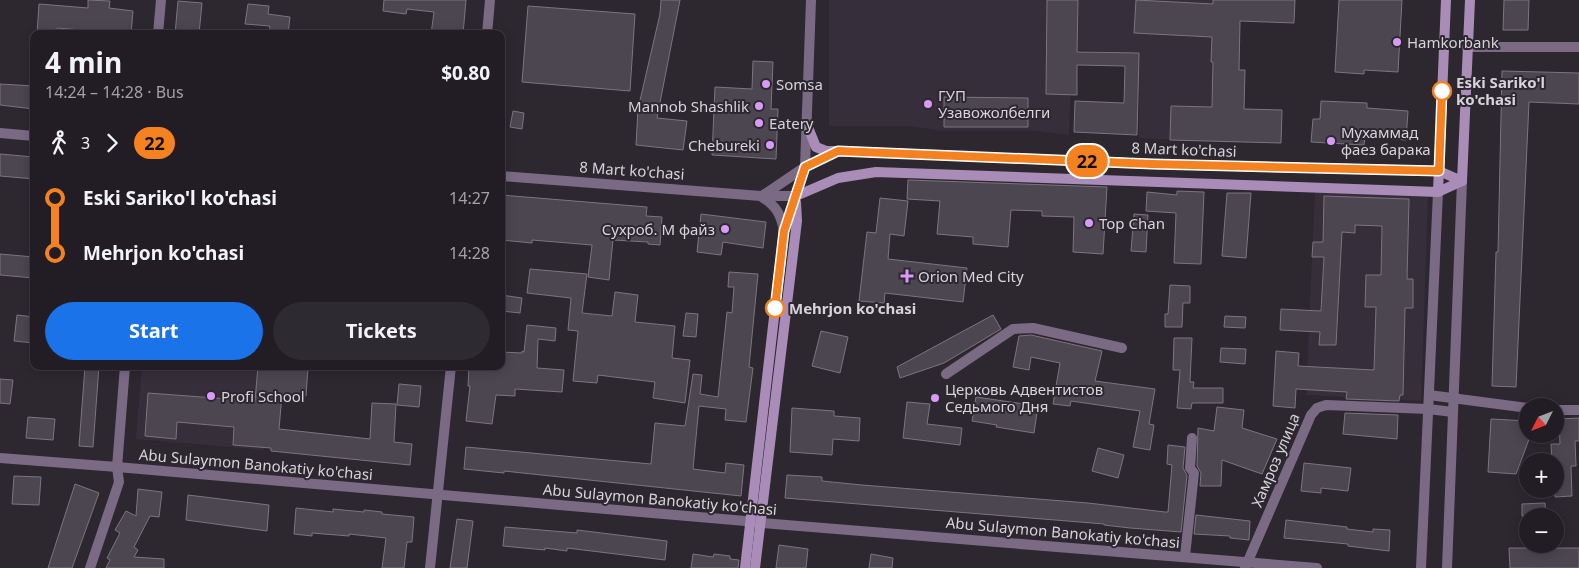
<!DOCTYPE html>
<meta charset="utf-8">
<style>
body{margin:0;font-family:"Noto Sans",sans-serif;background:#2e2a31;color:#f1f3f6;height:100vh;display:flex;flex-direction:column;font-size:19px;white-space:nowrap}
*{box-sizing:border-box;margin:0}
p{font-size:16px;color:#a2a2a6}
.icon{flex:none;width:28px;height:28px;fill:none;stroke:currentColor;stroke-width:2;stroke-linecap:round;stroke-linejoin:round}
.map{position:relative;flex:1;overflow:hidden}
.panel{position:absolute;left:30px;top:30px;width:475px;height:340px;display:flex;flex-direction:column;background:#221d24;border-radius:10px;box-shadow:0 2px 12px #0003,0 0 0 1px #3f3b41}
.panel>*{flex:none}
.badge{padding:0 10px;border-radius:16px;font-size:18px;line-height:32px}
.needle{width:32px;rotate:228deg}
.tools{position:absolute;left:1519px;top:398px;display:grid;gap:10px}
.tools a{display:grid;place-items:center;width:45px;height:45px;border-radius:50%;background:#221d24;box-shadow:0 2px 12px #0003,0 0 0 1px #3f3b41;font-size:25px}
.map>.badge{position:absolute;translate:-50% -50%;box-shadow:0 0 0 2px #fff}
.legs{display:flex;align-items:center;gap:8px;height:55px;padding:0 15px;font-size:16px}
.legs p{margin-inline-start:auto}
.summary{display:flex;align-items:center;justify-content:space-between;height:85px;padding:0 15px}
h1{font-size:28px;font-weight:700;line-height:38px}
.button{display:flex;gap:10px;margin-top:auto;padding:10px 15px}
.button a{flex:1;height:58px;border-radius:30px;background:#1a73e8;color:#fff;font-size:20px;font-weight:700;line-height:58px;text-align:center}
.button a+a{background:#2e2a31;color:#f1f3f6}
ul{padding:0 15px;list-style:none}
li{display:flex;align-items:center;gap:18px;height:55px;font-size:19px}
li i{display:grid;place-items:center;width:8px;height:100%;margin:0 6px;background:currentColor}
li i::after{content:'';width:12px;height:12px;margin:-6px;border:4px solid;border-radius:50%;background:#221d24}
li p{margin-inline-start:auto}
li:first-child i{background:linear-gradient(#0000 50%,currentColor 0)}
li:last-child i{background:linear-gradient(currentColor 50%,#0000 0)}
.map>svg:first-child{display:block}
</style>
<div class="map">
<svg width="1579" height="568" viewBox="0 0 1579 568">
<rect width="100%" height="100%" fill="#2d2730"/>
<g fill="#372e3c">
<path d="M829,0h384l-1,107 -41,-1 -1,34 -31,-2v-85l-67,-3 -3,85 -41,-5h-87l-36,-4h-76z"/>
<path d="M1315,192l113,5 -7,204 -115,-6z"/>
<path d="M142,366h143l-5,61 -14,-1 -2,24 -128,-11z"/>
</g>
<g fill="#4c4650" stroke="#7c757f">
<path d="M88,0l22,1 -1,7 24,3 -2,23h-24v-2l-50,-4 -1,6h-19l2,-30 49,4z"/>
<path d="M384,0h82l-3,34h-32l3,-22 -27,-3 -1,5 -23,-3z"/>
<path d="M661,0h19l-23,118 30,3 -4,29 -47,-5 2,-36 22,-95z"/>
<path d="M1047,0h31l-1,52 62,1 -2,82 -63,-3 1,-31 49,2 1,-37 -48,-1v30l-31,-1z"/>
<path d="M1136,0l77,4v-4h82l-1,23 -54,-2 -1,49h6l-1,39 38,1 -1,33 -111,-3 1,-34 41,1 1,-45h-2l1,-25 -78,-4z"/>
<path d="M1339,0h63l-4,72 -34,-2v4l-29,-2z"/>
<path d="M1504,0h25l-1,30h-25z"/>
<path d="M178,1l24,2 -3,31h-24z"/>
<path d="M248,4l21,2 -1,8 22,3 -2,17h-19l1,-8 -25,-2z"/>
<path d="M528,6l107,8 -5,77 -108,-9z"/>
<path d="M753,61l20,1 -2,47h7l-2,50 -64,-4 3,-68 37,2z"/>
<path d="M1502,71l77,2v31l-50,-2 -13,285 -24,-1 4,-134h2z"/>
<path d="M0,84l34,2v23l-34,-4z"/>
<path d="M944,97l84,1v29h-84z"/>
<path d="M1321,101l46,2v5l41,3 -2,29 -41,-3 -1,8 -53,-3 2,-23h7z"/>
<path d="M513,111l11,2 -2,16 -12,-2z"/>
<path d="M0,154l34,3v22l-34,-3z"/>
<path d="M908,180l199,7 -4,67 -30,-2 1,-35 -32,-1v-5l-31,-1 -3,37 -35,-3v-7l-36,-3 3,-33 -33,-2z"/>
<path d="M1177,191l27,1 -3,72 -27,-1 2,-50 -30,-2 1,-19 30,3z"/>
<path d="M1227,193h24l-5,65 -24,-2z"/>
<path d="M501,195l146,12 -1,9 16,1 -2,28 -12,-1v-2l-35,-2 -4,40 -21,-3 4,-32 -60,-5v3l-31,-3z"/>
<path d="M1324,196l85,3 -2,80h6v29h-8l-2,87h-3l-1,6 -53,-2 1,-7 -51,-3 -1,19 -22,-2 3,-55 23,2 -1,13 76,4 2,-63h-11l1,-32h15l1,-49 -27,-1v8l-13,-1 -6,113h-17l1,-13 -40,-2 1,-21 40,2 3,-54h-12l1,-15h10z"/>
<path d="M880,198l28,3 -4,35 -14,-2 -2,25 79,9 -4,34 -78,-9 -1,10 -25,-2 8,-69 9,1z"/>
<path d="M701,214l65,8 -3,26 -40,-6 -2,13 -24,-3z"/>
<path d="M1134,214l14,1 -2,37 -15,-1z"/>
<path d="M0,254l34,3v21l-34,-3z"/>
<path d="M530,269l57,5 -5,39 30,3 3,-24 23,3 -3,27 40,4 -3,32 18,2 -5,43 -32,-5 2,-16 -57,-7 -1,8 -24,-2 5,-50 -10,-1 3,-32 -44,-5z"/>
<path d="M729,272l29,2 -9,93 4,1 -7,54 -21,-2 1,-11 -27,-3 -6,63 32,4 1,-10 18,2 -3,31 -209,-22 -28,-3v2l-40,-4 2,-22 185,17 4,-41 30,3 8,-52 9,1 -2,19 18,3 9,-85 5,1 2,-26h-6z"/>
<path d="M1170,285l20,1v17h-7l-1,24h-17v-13h3z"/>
<path d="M501,295l21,3 -2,15 -19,-2z"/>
<path d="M686,313l12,1 -2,23 -13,-1z"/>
<path d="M17,315l17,2v26l-20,-2z"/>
<path d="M993,315l8,14 -57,34 -44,15 -3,-11z"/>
<path d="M1225,316l21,1 -1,11 -21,-1z"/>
<path d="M527,325l29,3 -1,13 -17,-2 -1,29 27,2 -2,22 -47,-3v7l-19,-1 -4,29 -26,-3 4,-35h-2l1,-20h32v-14l21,1v-2l2,1z"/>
<path d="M821,331l27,6 -8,36 -28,-7z"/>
<path d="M1031,335l71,16 -7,30 60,8 -6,35 5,1 -4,25 -17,-3 7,-36 -69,-10 -1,5 -17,-2 7,-41 -29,-6 -2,13 -16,-3 6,-31z"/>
<path d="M1174,338h18l-2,44h4l-1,6h30v15h-31l-1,6 -14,-1 3,-38h-7z"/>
<path d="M1221,348l25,1 -1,15 -25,-2z"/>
<path d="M85,366h14l-6,81 -14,-1z"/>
<path d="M258,366l50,2 -2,28 -24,-2 -3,35 91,10 2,-36 24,1 -2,38 18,2 -2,21 -139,-14v-3l-38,-3 1,-18 -57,-5 -1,17 -31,-3 3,-43 107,8z"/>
<path d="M0,379l13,1 -3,24 -10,-1z"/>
<path d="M399,384l22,2 -2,21 -22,-2z"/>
<path d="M976,397l62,9 -4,27 -38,-6 1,-2 -25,-4z"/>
<path d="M907,402l23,2 -3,20 35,4 -2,17 -57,-7z"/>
<path d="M1217,407l27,3 -2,18 35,11 -15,35 -40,-14 -1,26h-21l1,-13 -4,-7 1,-38 16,3z"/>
<path d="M792,408l42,3v5l26,2 -1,23 -26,-2 -1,16 -42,-3z"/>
<path d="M1345,413l53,2 -1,24 -54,-5z"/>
<path d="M28,417l27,2 -2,21 -27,-2z"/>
<path d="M1579,418v23h-4l1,25h-5l1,30 -17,1v-36h-3l-1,-17h9l-1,-25z"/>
<path d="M1491,419l37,2v13h3l-15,40 -28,-2z"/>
<path d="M1168,445l17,2 -2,21 4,7 -6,57 -51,-4 -26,-3v-1l-319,-26 2,-23 35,2v4l40,4 226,18 77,9h3l4,-47 -5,-1z"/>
<path d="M1098,448l26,7 -6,23 -26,-7z"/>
<path d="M1304,463l47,5 -3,23 -27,-3v5l-20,-2z"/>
<path d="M14,476l27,1 -2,28 -27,-1z"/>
<path d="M75,484l24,9 -27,75h-24z"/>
<path d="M138,489l24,3 -3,25 -9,-1 -16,31 4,3 -4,7 30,2v9h-58l4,-8 -3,-2 13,-25 -5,-3 11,-19 10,5z"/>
<path d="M188,495l81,10 -2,26 -81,-11z"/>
<path d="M1545,503l1,13h-24v-12z"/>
<path d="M296,508l37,4v-3l31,3v-2l18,2v2l32,3 -2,25h-5l-3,26h-22l4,-30 -37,-4v2l-37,-3v3l-18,-2z"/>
<path d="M1196,515l54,6 -1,19 -19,-2v-2l-36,-2z"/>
<path d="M457,519l16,2 -6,47h-17z"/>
<path d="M1286,520l61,7v2l26,3v-3l17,1 -1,21 -41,-5v-2l-64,-6z"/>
<path d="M505,527l72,6v-3l90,11 -2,19 -98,-12v3l-22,-3v2l-42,-4z"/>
<path d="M779,545l29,4 -2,19h-30z"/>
<path d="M1509,548h70v20h-69z"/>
<path d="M693,554l20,3 1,-3 16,2v3l9,1 -1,8h-47z"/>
<path d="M871,554l22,4 -1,10h-23z"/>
</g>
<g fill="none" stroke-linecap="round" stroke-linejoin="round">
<g stroke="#7b6a84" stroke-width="10">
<path d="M158,34l3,-34"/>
<path d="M487,34l3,-34"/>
<path d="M1467,47h112"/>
<path d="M946,374l67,-45 20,-1 89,20"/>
<path d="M1429,395l99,13"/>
<path d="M1555,410h24"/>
<path d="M0,458l117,9 640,55"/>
<path d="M1185,556l9,-83 -4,-5 2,-30"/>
<path d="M90,568l29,-86 -2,-15 8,-101"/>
<path d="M430,568l21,-202"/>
<path d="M1245,568l66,-153 6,-7 9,-3 102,4 25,3"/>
</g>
<g stroke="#7b6a84" stroke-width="10">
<path d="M0,133l34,3"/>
<path d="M501,176l260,20h35"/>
<path d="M762,196l43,-29 6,-167"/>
<path d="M762,197c14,9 19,17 22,34"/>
<path d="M761,523l556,45"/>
<path d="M1421,568l17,-376"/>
<path d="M1447,568l15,-387"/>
</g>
<g stroke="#a98db8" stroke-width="10">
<path d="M807,125l9,22 10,4h11"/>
<path d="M1462,181l8,-181"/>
<path d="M1438,192l8,-192"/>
<path d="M796,196l42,-18 38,-6 562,20 24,-11"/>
<path d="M745,568l39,-337 21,-64 33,-16 314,13 287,7 23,10"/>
<path d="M755,568l42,-347 -1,-19"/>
</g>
</g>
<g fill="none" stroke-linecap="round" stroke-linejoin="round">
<g stroke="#fff" stroke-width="11">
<path id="line-1" d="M775,308l9,-77 21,-64 33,-16 314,13 287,7 3,-80"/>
</g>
<use href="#line-1" stroke="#f58220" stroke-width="8"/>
</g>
<g fill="#d99af7" stroke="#2d2730" stroke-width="2">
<circle cx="1397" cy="42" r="5"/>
<circle cx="766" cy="84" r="5"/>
<circle cx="928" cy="104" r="5"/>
<circle cx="759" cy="106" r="5"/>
<circle cx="759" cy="123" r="5"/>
<circle cx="1331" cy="141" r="5"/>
<circle cx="770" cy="145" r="5"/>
<circle cx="1089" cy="223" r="5"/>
<circle cx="725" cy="229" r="5"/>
<path d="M904.5 268.5h5v5h5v5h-5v5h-5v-5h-5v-5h5z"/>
<circle cx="211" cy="396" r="5"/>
<circle cx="935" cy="398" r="5"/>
</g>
<g fill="#fff" stroke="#f58220" stroke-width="2.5">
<circle cx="1442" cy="91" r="9"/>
<circle cx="775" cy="308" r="9"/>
</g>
<g text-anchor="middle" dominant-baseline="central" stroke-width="4" stroke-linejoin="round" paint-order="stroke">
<g font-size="15" fill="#d7d3d9" stroke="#2d2730" text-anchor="start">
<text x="1407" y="42">Hamkorbank</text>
<text x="776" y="84">Somsa</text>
<text x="938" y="95">ГУП<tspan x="938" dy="17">Узавожолбелги</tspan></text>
<text x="749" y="106" text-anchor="end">Mannob Shashlik</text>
<text x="769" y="123">Eatery</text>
<text x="1341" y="132">Мухаммад<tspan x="1341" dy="17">фаез барака</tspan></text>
<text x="760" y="145" text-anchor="end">Chebureki</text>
<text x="1099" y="223">Top Chan</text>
<text x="715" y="229" text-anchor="end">Сухроб. М файз</text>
<text x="918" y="276">Orion Med City</text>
<text x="945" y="389">Церковь Адвентистов<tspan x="945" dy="17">Седьмого Дня</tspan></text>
<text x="221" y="396">Profi School</text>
</g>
<g font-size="15" font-weight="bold" fill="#d7d3d9" stroke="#2d2730" text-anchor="start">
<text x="1456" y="82">Eski Sariko'l<tspan x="1456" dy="17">ko'chasi</tspan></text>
<text x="789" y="308">Mehrjon ko'chasi</text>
</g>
<g font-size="15" fill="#d7d3d9" stroke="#2d2730">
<text transform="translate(1184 149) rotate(2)">8 Mart ko'chasi</text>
<text transform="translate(632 170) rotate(4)">8 Mart ko'chasi</text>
<text transform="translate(1275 460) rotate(-67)">Хамроз улица</text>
<text transform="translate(256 464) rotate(5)">Abu Sulaymon Banokatiy ko'chasi</text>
<text transform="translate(660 499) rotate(5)">Abu Sulaymon Banokatiy ko'chasi</text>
<text transform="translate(1063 532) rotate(5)">Abu Sulaymon Banokatiy ko'chasi</text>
</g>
</g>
</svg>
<div class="tools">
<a><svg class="needle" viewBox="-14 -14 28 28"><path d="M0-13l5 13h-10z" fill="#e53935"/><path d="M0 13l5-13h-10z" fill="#a2a2a6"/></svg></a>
<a>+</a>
<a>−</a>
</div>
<b class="badge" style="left:1087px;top:161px;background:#f58220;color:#111">22</b>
<section class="panel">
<div class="summary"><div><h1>4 min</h1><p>14:24 – 14:28 · Bus</p></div><b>$0.80</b></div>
<div class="legs"><svg class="icon" aria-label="walk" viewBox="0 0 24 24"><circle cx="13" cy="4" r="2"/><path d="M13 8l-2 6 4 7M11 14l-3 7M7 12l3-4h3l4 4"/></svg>3<svg class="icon" aria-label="forward" viewBox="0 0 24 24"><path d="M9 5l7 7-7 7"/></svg><b class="badge" style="background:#f58220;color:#111">22</b></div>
<ul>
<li><i style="color:#f58220"></i><b>Eski Sariko'l ko'chasi</b><p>14:27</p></li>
<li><i style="color:#f58220"></i><b>Mehrjon ko'chasi</b><p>14:28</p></li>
</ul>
<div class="button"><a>Start</a><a>Tickets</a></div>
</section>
</div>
